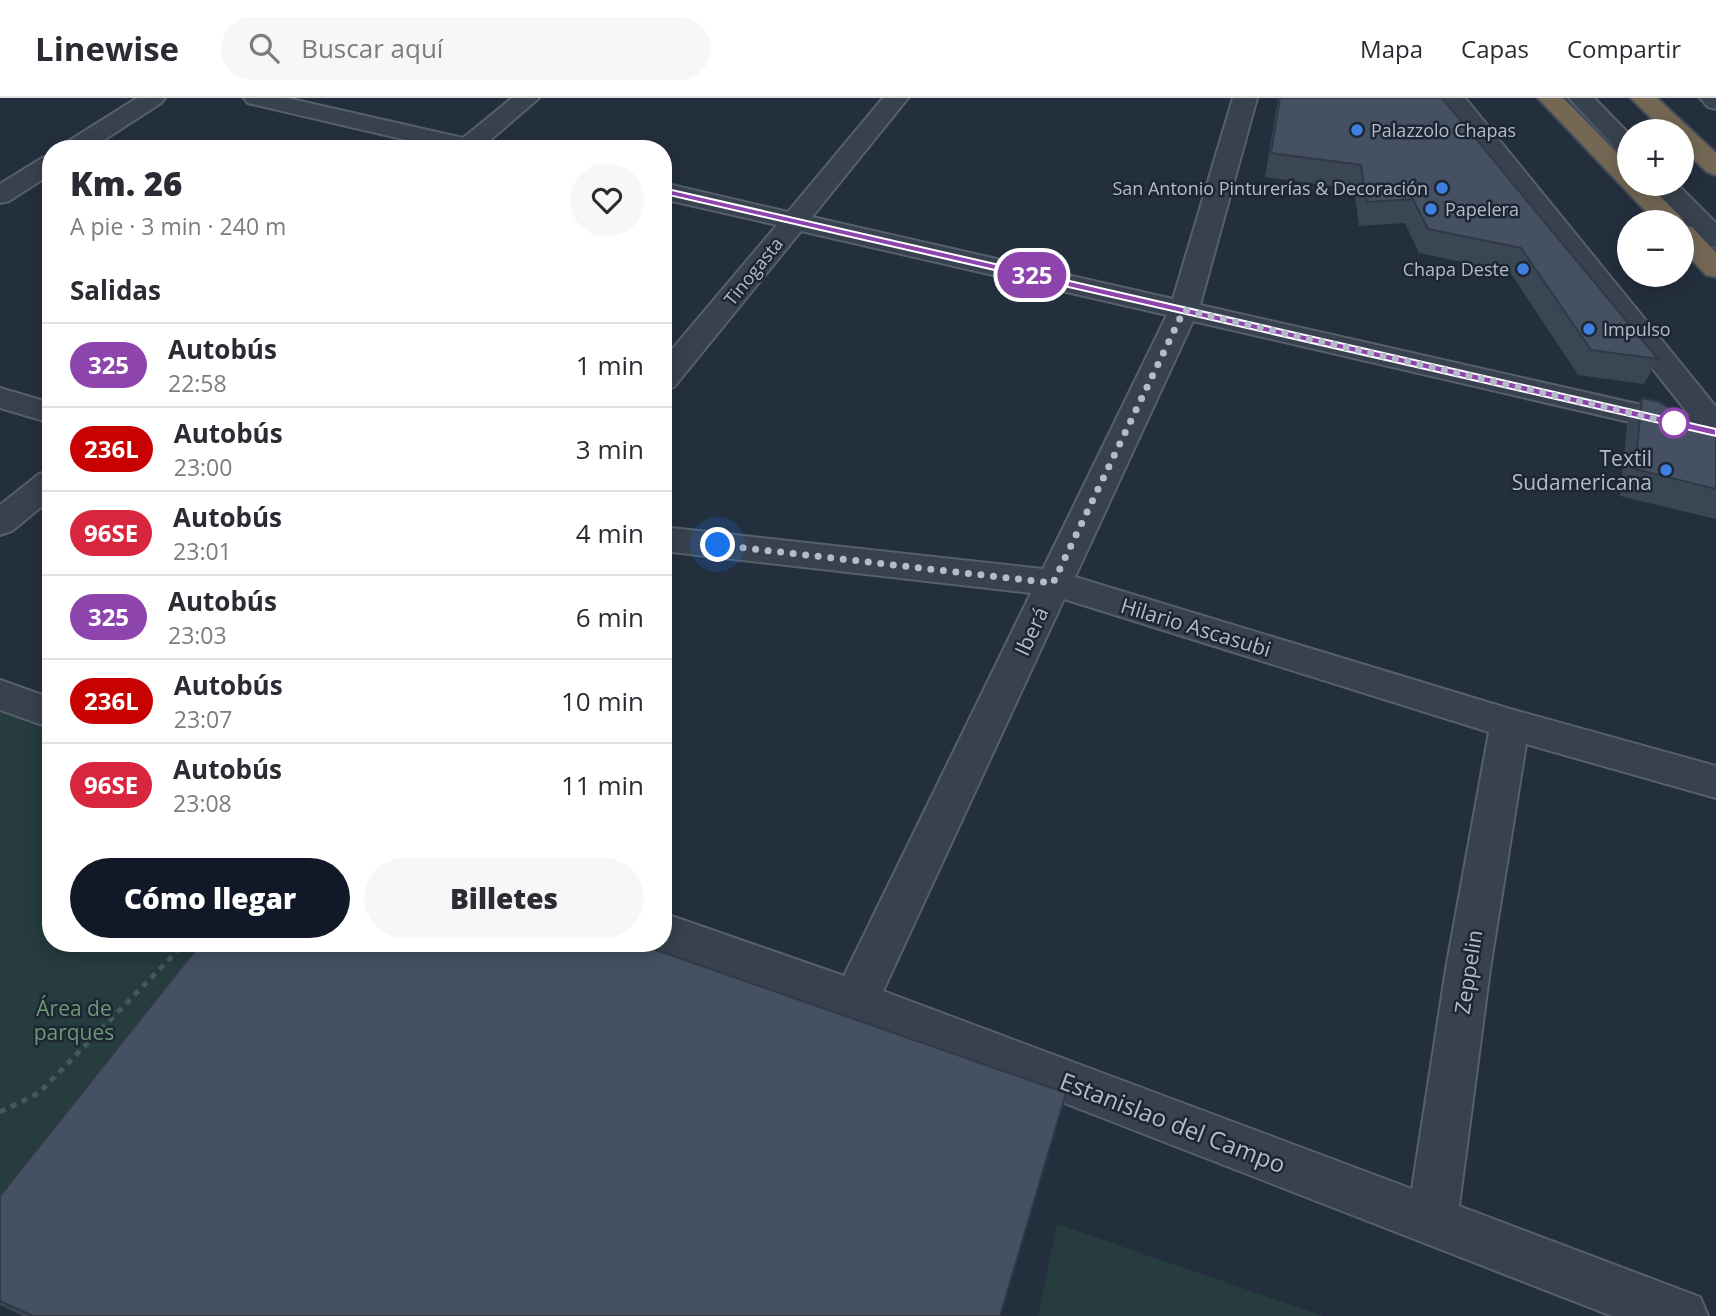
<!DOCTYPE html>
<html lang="es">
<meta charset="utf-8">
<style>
body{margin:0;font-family:"Open Sans",sans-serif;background:#f7f7f7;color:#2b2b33;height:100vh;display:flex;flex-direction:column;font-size:26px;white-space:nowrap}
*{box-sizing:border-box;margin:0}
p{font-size:23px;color:#7c7c81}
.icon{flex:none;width:38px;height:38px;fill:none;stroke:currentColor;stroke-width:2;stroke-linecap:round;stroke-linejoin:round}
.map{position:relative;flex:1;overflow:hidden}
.drawer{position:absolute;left:42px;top:42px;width:630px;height:812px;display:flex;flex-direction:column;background:#fff;border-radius:28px;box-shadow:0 4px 18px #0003}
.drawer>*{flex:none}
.badge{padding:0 14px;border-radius:23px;font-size:24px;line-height:46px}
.fabs{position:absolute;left:1617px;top:21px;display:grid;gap:14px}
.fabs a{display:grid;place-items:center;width:77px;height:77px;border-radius:50%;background:#fff;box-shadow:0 4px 18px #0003;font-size:35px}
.you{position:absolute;width:35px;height:35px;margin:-18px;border:5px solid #fff;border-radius:50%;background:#1a73e8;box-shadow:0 0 0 10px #1a73e833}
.map>.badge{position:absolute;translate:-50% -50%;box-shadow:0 0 0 4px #fff}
h2{padding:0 28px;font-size:26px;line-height:63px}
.round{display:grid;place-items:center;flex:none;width:74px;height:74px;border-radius:37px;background:#f7f7f7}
.overview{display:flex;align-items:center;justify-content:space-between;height:119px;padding:0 28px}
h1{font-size:33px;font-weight:800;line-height:52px}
.action{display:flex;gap:14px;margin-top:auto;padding:14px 28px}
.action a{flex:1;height:80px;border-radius:42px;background:#111827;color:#fff;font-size:28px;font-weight:800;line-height:80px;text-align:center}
.action a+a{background:#f7f7f7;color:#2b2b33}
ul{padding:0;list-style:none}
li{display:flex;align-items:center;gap:21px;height:84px;padding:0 28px;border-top:2px solid #e1e1e2}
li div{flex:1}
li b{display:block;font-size:26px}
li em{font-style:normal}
li .badge{min-width:77px;font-weight:700;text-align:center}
header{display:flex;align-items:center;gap:42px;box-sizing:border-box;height:98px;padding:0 35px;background:#fff;border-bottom:2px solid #e1e1e2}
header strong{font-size:33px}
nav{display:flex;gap:38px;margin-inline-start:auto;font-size:24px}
.search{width:490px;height:63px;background:#f7f7f7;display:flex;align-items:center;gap:18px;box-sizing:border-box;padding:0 24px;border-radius:38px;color:#7c7c81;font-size:26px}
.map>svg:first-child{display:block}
</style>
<header>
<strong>Linewise</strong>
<div class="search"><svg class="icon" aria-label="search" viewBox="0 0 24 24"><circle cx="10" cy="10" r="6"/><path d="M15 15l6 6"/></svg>Buscar aquí</div>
<nav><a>Mapa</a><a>Capas</a><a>Compartir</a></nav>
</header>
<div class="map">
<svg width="1716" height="1218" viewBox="0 0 1716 1218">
<rect width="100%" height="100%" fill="#242f3e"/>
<g fill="#263c3f">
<path d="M0,599l51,18v228h170l-221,314z"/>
<path d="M1057,1126l266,92h-285z"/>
</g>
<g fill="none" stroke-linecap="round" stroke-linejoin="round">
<g stroke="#565f6c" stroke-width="4">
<g id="minor">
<path d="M137,0h28l-4,5 -71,46h-29l3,-5z"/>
<path d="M244,0h43l176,40 49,-40h27l-52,45 4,6h-46l-197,-46z"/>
<path d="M883,0h25l-96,119 361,82 60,-201h24l-57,207 490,111 -250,-318h25l251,309v35l-523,-121 -118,256 435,132 206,57v32l-190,-54 -36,225 -31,237 241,91 8,19h-96l-766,-298 -199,-72 -1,-3h17v-30l181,63 187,-383 -368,-42v-24l380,42 124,-254 -366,-84 -127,156 -11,2v-29l114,-135 -114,-26v-16l125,29zM1064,501l425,133 -43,237 -34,220 -529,-198z"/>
<path d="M1569,0h25l35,36v21l-9,-2z"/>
<path d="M1700,0h16v11l-8,-2z"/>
<path d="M51,57v19l-42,27 -9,2v-19l42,-26z"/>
<path d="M1650,86h27l39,39v24l-10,-2z"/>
<path d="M0,290l51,15v20l-51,-15z"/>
<path d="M51,373v28l-39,32 -12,4v-30l39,-31z"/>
<path d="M0,582l51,18v30l-51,-18z"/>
</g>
</g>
<g stroke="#434c59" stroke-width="4">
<g id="highway">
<path d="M1538,0h25l66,67v19h18l33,32 4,6 -2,3 10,2 24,26v24l-10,-2 -24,-26v-27h-26z"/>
<path d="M1631,0h26l59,55v22l-9,-3 -25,-24v-17h-18z"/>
</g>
</g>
<path stroke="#44595c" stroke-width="5" stroke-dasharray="6 6" stroke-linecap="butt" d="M0,1014l39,-19 146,-150"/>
<use href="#minor" fill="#38414e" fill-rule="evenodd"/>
<use href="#highway" fill="#746855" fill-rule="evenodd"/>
</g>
<g fill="#3b4654">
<path d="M1278,0h164l216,261 -14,25 -66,-9 -68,-103 -91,-19 -14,-30 -46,3 -5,-37 -89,-12z"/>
<path d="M1642,300l74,36v85l-96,-23 7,-72z"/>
<path d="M0,1098l1000,120h-977l-23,-11z"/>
</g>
<g fill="#455162" stroke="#303945" stroke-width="2">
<path d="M1280,0h162l216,261 -67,-9 -70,-102 -93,-19 -15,-30 -46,3 -6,-37 -90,-12z"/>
<path d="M1642,300l17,4 57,32v55l-81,-20z"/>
<path d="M201,845h435l430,150 -66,223h-967l-33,-15v-105z"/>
</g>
<path fill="#8e44ad" stroke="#fff" stroke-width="2" d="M663,90l1053,241v7l-1056,-243 -1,-2z"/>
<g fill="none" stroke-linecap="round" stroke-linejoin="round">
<path stroke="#b4bcc9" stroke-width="7" stroke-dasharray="0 12.6" d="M718,447l335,38 131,-273 490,113"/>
</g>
<g fill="#3f7fe0" stroke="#1d2633" stroke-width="2.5">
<circle cx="1357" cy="32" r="7"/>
<circle cx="1442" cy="90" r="7"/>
<circle cx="1431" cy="111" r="7"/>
<circle cx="1523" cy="171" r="7"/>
<circle cx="1589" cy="231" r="7"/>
<circle cx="1666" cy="372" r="7"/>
</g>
<circle fill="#fff" stroke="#8e44ad" stroke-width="3.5" cx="1674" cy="325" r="14"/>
<g text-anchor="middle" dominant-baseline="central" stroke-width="5" stroke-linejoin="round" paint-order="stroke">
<g font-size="18" fill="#b4bcc9" stroke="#1d2633" text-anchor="start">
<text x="1371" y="32">Palazzolo Chapas</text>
<text x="1428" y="90" text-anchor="end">San Antonio Pinturerías &amp; Decoración</text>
<text x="1445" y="111">Papelera</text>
<text x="1509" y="171" text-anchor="end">Chapa Deste</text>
<text x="1603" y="231">Impulso</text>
</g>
<g font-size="18" fill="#b4bcc9" stroke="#1d2633">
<text transform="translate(753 173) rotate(-51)">Tinogasta</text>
</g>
<g font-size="21" fill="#b4bcc9" stroke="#1d2633" text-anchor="end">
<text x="1652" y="360">Textil<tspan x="1652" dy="24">Sudamericana</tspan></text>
</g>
<g font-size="21" fill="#b4bcc9" stroke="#1d2633">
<text transform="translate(1196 529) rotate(17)">Hilario Ascasubi</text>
<text transform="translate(1031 533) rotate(-65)">Iberá</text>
<text transform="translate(1468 874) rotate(-81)">Zeppelin</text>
</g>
<g font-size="21" fill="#6b9a76" stroke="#1d2633">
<text x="74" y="910">Área de<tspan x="74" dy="24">parques</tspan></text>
</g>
<g font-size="24" fill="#b4bcc9" stroke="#1d2633">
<text transform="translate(1173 1024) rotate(21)">Estanislao del Campo</text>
</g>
</g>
</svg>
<div class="fabs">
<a>+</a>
<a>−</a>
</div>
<div class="you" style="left:718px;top:447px"></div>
<b class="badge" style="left:1032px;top:177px;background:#8e44ad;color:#fff">325</b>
<section class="drawer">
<div class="overview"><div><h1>Km. 26</h1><p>A pie · 3 min · 240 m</p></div><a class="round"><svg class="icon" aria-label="heart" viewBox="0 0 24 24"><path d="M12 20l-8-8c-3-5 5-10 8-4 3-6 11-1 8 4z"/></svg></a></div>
<h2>Salidas</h2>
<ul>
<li><span class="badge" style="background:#8e44ad;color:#fff">325</span><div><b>Autobús</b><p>22:58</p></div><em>1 min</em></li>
<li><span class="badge" style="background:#c70201;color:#fff">236L</span><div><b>Autobús</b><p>23:00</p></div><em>3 min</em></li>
<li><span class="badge" style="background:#d7263d;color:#fff">96SE</span><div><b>Autobús</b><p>23:01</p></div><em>4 min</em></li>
<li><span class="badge" style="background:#8e44ad;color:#fff">325</span><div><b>Autobús</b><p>23:03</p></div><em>6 min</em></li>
<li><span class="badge" style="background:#c70201;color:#fff">236L</span><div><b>Autobús</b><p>23:07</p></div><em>10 min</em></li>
<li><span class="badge" style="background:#d7263d;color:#fff">96SE</span><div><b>Autobús</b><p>23:08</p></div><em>11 min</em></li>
</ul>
<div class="action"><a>Cómo llegar</a><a>Billetes</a></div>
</section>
</div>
